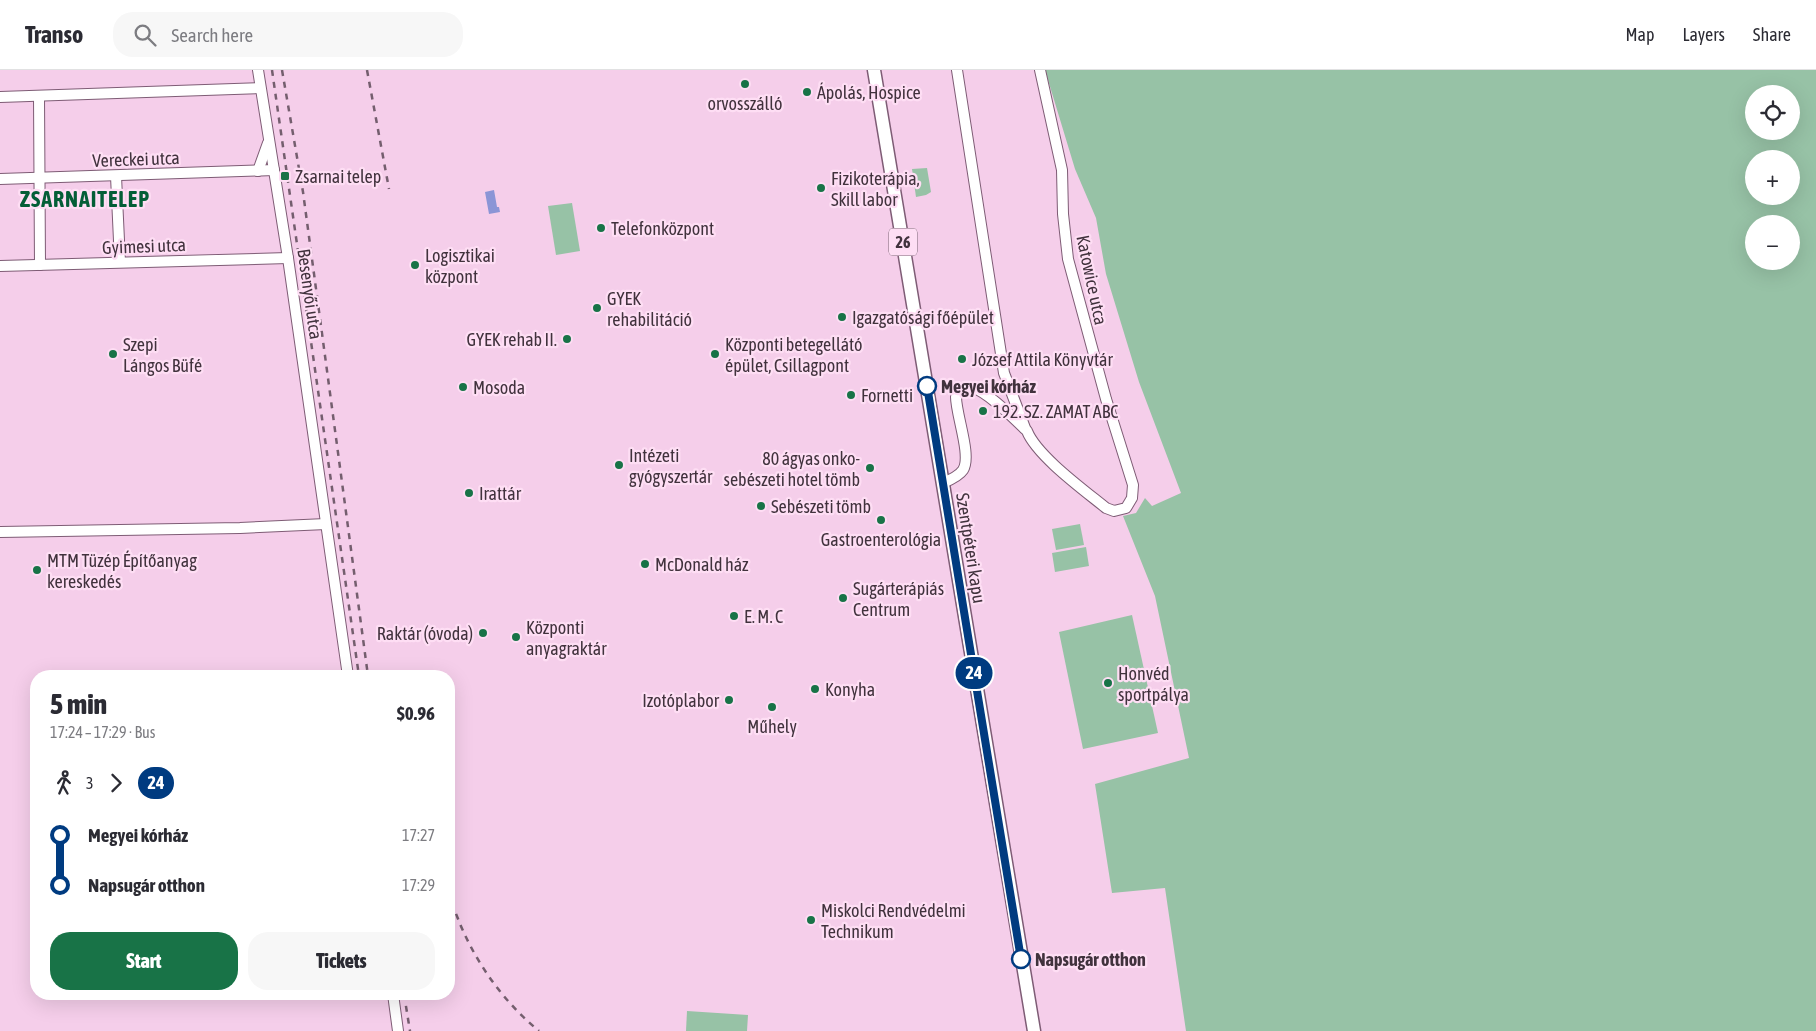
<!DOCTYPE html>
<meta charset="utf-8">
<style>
body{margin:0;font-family:"Asap Condensed",sans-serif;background:#f7f7f7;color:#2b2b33;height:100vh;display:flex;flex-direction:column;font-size:19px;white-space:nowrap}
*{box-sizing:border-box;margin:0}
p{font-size:16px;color:#7c7c81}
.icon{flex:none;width:28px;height:28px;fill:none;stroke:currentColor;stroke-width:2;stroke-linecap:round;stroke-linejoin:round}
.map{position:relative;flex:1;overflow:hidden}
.details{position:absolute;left:30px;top:600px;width:425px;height:330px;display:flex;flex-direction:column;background:#fff;border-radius:20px;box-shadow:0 5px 20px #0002}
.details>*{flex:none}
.badge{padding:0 10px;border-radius:16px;font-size:18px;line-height:32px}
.tools{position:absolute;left:1745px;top:15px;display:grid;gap:10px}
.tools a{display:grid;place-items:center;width:55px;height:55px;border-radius:50%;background:#fff;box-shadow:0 5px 20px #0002;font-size:25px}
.map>.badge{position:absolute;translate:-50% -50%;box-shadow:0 0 0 2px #fff}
.legs{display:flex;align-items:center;gap:8px;height:55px;padding:0 20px;font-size:16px}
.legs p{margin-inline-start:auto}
.headline{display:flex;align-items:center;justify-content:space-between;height:85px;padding:0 20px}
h1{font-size:28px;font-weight:800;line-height:38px}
.button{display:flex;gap:10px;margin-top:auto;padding:10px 20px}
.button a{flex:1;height:58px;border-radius:20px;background:#187347;color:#fff;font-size:20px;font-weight:800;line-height:58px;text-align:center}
.button a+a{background:#f7f7f7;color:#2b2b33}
ul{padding:0 20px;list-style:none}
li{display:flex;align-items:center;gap:18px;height:50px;font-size:19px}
li i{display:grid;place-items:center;width:8px;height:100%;margin:0 6px;background:currentColor}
li i::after{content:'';width:12px;height:12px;margin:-6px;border:4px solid;border-radius:50%;background:#fff}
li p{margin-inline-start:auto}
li:first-child i{background:linear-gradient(#0000 50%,currentColor 0)}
li:last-child i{background:linear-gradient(currentColor 50%,#0000 0)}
header{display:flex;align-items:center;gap:30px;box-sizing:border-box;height:70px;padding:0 25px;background:#fff;border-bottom:1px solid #e1e1e2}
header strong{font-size:24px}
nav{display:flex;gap:28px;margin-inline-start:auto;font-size:18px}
.search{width:350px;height:45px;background:#f7f7f7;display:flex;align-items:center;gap:12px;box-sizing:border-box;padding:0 18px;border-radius:20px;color:#7c7c81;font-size:19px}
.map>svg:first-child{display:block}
</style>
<header>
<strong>Transo</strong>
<div class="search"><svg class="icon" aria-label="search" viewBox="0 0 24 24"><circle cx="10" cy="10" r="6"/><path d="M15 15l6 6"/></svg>Search here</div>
<nav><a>Map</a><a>Layers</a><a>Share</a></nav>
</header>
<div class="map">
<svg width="1816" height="961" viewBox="0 0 1816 961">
<rect width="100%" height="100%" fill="#f5ceea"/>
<g fill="#97c2a6" fill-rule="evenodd">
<path d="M1045,0h771v961h-630l-21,-143 -53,5 -17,-109 94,-26 -34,-162 -32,-80 13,-3 9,-15 7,8 29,-13 -42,-111 -33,-108 -10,-56 -21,-49zM1754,24h37v37h-37zM1754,89h37v37h-37zM1754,154h37v37h-37z"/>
<path d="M927,98l4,24 -5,3 -10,2 -4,-28z"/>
<path d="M572,133l8,48 -24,4 -8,-49z"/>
<path d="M1080,454l4,21 -28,5 -4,-21z"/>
<path d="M1086,477l3,19 -34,6 -3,-19z"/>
<path d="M1132,545l26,118 -75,16 -24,-117z"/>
<path d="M687,941l61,4 -1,16h-61z"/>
</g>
<path fill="#8b95d6" d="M494,120l3,17h2l1,5 -11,2 -4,-22z"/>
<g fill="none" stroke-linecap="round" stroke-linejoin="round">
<g stroke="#7e5c75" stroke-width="12">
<g id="minor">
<path d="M258,0l30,188 60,418"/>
<path d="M957,0l47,303 21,55"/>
<path d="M39,26l1,169"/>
<path d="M0,27l260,-9"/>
<path d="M258,101l10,-28"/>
<path d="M116,106l4,86"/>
<path d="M0,109l274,-9"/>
<path d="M0,196l288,-8"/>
<path d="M943,413c7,-3 16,-7 20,-13 9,-14 -7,-55 -7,-73 2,-3 6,-7 8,-9 15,-7 52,33 63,43 10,25 57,59 79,77l8,3 12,-3 6,-10 1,-13 -27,-86 -38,-140 -5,-45 -1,-44 -22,-100"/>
<path d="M0,462l240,-4 86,-4"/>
<path d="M393,924l5,37"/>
</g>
</g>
<g stroke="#7e5c75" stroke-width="15">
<path id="major" d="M874,0l160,961"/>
</g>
<use href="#minor" stroke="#fff" stroke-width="10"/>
<use href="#major" stroke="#fff" stroke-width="12"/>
<g stroke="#745e6e" stroke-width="2.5" stroke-dasharray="6 6" stroke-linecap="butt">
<path d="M272,0l87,606"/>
<path d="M282,0l21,122 65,484"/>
<path d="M367,0l22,119"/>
<path d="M449,821c2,12 7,22 11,33 18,42 44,78 79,107"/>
<path d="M404,924l6,37"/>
</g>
</g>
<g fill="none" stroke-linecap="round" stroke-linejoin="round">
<g stroke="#fff" stroke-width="11">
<path id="line-1" d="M927,316l94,573"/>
</g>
<use href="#line-1" stroke="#003b80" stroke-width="8"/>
</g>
<g fill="#187347" stroke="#fedef4" stroke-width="2">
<circle cx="745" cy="14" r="5"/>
<circle cx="807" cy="22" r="5"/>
<rect x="280" y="101" width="10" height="10" rx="2.5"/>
<circle cx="821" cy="118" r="5"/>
<circle cx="601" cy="158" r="5"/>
<circle cx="415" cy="195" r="5"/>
<circle cx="597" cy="238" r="5"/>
<circle cx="842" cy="247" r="5"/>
<circle cx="567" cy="269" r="5"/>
<circle cx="113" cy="284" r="5"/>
<circle cx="715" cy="284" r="5"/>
<circle cx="962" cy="289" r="5"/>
<circle cx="463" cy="317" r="5"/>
<circle cx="851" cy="325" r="5"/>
<circle cx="983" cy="341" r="5"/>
<circle cx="619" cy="395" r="5"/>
<circle cx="870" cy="398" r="5"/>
<circle cx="469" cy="423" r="5"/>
<circle cx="761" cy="436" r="5"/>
<circle cx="881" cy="450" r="5"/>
<circle cx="645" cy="494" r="5"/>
<circle cx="37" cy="500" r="5"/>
<circle cx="843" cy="528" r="5"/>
<circle cx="734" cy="546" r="5"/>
<circle cx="483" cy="563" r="5"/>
<circle cx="516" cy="567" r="5"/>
<circle cx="1108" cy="613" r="5"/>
<circle cx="815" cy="619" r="5"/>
<circle cx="729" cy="630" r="5"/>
<circle cx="772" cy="637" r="5"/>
<circle cx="811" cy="850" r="5"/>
</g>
<g fill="#fff" stroke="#003b80" stroke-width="2.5">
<circle cx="927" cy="316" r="9"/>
<circle cx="1021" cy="889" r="9"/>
</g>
<g text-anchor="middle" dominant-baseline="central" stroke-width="4.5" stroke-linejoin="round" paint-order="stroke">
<rect fill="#fedef4" stroke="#7a6674" stroke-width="1" x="889" y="158.5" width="28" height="27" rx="4"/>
<g font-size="16" font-weight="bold" fill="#41323d">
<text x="903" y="172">26</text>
</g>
<g font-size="18" fill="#41323d" stroke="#fedef4" text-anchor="start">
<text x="817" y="22">Ápolás, Hospice</text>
<text x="745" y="33" text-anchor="middle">orvosszálló</text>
<text x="295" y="106">Zsarnai telep</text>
<text x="831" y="108">Fizikoterápia,<tspan x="831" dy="21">Skill labor</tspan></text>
<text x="611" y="158">Telefonközpont</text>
<text x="425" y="185">Logisztikai<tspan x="425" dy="21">központ</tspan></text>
<text x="607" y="228">GYEK<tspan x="607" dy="21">rehabilitáció</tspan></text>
<text x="852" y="247">Igazgatósági főépület</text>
<text x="557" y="269" text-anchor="end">GYEK rehab II.</text>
<text x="123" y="274">Szepi<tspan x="123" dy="21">Lángos Büfé</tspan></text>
<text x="725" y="274">Központi betegellátó<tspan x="725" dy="21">épület, Csillagpont</tspan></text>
<text x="972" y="289">József Attila Könyvtár</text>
<text x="473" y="317">Mosoda</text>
<text x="861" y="325">Fornetti</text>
<text x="993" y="341">192. SZ. ZAMAT ABC</text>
<text x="629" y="385">Intézeti<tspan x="629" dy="21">gyógyszertár</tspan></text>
<text x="860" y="388" text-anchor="end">80 ágyas onko-<tspan x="860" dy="21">sebészeti hotel tömb</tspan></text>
<text x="479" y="423">Irattár</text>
<text x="771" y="436">Sebészeti tömb</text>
<text x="881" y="469" text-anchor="middle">Gastroenterológia</text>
<text x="47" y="490">MTM Tüzép Építőanyag<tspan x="47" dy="21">kereskedés</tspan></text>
<text x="655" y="494">McDonald ház</text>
<text x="853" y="518">Sugárterápiás<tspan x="853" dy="21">Centrum</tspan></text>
<text x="744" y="546">E. M. C</text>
<text x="526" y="557">Központi<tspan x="526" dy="21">anyagraktár</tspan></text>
<text x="473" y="563" text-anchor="end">Raktár (óvoda)</text>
<text x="1118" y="603">Honvéd<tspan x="1118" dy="21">sportpálya</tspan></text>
<text x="825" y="619">Konyha</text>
<text x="719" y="630" text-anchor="end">Izotóplabor</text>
<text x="772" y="656" text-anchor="middle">Műhely</text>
<text x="821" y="840">Miskolci Rendvédelmi<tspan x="821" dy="21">Technikum</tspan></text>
</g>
<g font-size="18" fill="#41323d" stroke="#fedef4">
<text transform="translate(136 89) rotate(-2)">Vereckei utca</text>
<text transform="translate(144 176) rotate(-2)">Gyimesi utca</text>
<text transform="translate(1092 210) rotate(78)">Katowice utca</text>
<text transform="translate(310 224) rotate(82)">Besenyői utca</text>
<text transform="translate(971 478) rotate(81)">Szentpéteri kapu</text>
</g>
<g font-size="18" font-weight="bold" fill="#41323d" stroke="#fedef4" text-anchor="start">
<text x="941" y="316">Megyei kórház</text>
<text x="1035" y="889">Napsugár otthon</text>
</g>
<g font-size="22" font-weight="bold" letter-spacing="1" fill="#045e37" stroke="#fedef4">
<text x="85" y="129">ZSARNAITELEP</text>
</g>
</g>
</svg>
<div class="tools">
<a><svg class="icon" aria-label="locate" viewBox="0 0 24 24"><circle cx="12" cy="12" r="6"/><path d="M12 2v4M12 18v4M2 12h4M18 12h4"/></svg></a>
<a>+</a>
<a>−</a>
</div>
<b class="badge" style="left:974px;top:603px;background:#003b80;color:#fff">24</b>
<section class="details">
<div class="headline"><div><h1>5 min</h1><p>17:24 – 17:29 · Bus</p></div><b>$0.96</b></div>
<div class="legs"><svg class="icon" aria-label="walk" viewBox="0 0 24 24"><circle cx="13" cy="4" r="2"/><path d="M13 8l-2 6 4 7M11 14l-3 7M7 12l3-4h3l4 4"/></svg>3<svg class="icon" aria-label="forward" viewBox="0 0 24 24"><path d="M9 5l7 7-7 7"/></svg><b class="badge" style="background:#003b80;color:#fff">24</b></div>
<ul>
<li><i style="color:#003b80"></i><b>Megyei kórház</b><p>17:27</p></li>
<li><i style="color:#003b80"></i><b>Napsugár otthon</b><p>17:29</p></li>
</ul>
<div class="button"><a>Start</a><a>Tickets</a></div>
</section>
</div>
